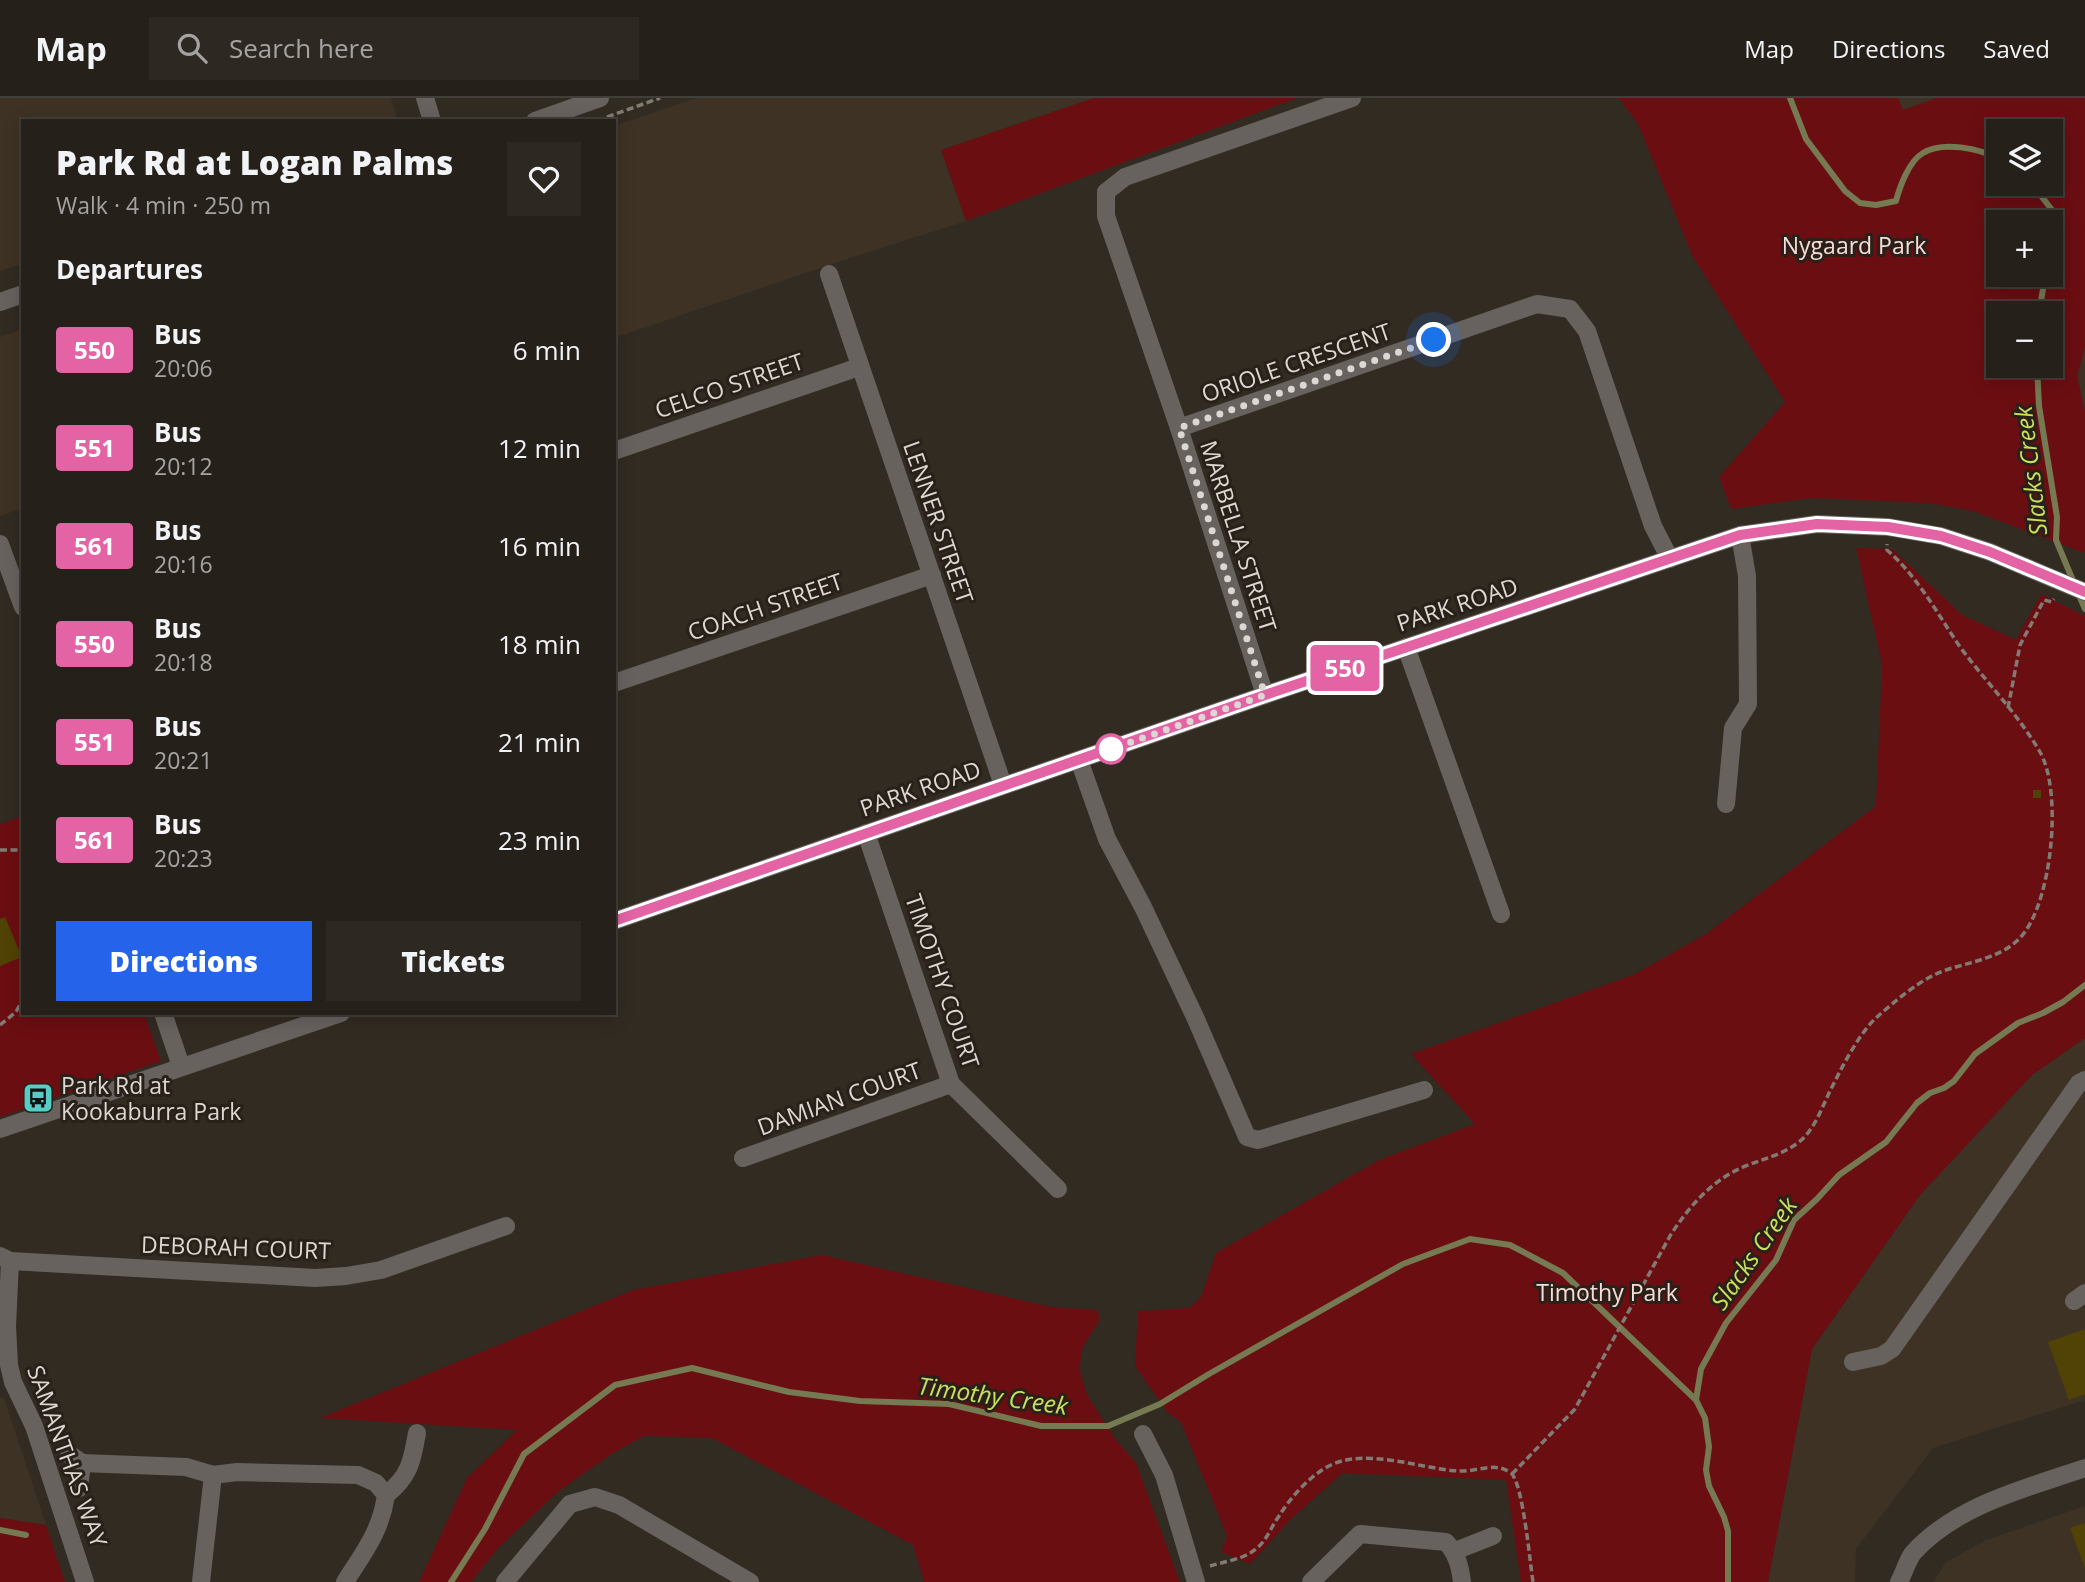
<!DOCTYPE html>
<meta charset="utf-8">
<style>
body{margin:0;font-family:"Open Sans",sans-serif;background:#2e2823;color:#f1f3f6;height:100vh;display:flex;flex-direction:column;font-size:26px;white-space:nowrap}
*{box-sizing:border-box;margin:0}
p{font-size:23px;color:#a4a3a2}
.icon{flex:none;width:38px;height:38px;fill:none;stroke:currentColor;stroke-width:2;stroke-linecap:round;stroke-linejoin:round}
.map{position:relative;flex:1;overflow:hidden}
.panel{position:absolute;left:21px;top:21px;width:595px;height:896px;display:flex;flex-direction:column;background:#26201a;border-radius:0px;box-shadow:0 4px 18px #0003,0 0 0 2px #423e39}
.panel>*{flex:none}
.badge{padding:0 14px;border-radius:5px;font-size:24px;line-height:46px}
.tools{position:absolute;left:1986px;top:21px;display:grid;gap:14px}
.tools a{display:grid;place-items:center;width:77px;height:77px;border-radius:0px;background:#26201a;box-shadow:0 4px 18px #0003,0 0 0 2px #423e39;font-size:35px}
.you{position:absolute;width:35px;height:35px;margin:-18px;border:5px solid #fff;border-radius:50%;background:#1a73e8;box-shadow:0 0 0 10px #1a73e833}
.map>.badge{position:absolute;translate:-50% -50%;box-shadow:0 0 0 4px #fff}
h2{padding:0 35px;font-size:26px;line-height:63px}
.round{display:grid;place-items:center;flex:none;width:74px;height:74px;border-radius:0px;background:#2e2823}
.head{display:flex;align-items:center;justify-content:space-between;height:119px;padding:0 35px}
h1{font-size:33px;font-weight:800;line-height:52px}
.action{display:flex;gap:14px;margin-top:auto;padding:14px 35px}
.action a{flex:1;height:80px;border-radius:0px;background:#2563eb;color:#fff;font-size:28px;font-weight:800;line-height:80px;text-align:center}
.action a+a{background:#2e2823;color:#f1f3f6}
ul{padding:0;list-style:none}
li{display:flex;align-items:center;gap:21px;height:98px;padding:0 35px}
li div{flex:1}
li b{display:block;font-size:26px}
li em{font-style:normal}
li .badge{min-width:77px;font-weight:700;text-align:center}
header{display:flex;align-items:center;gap:42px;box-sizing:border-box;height:98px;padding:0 35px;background:#26201a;border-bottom:2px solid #423e39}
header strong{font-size:33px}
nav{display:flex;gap:38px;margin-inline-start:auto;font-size:24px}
.search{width:490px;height:63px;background:#2e2823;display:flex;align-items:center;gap:18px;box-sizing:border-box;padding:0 24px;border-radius:0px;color:#a4a3a2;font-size:26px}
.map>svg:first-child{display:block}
</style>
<header>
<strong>Map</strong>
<div class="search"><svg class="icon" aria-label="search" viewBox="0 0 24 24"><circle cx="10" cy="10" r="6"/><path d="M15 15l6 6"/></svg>Search here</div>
<nav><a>Map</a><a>Directions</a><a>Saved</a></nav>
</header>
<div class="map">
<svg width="2085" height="1484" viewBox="0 0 2085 1484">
<rect width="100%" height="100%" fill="#322b22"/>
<g fill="#3e3224">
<path d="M0,0h391l7,23h-375v143l-23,7z"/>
<path d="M696,0h398l-153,52 25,71 -116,37 -236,80v-212z"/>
<path d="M1898,0h39l-34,12z"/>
<path d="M23,231v179l-23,8v-179z"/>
<path d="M2085,248v66l-8,-36z"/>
<path d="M2085,940v362l-152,48 -77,101 -1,33h-87l44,-233 108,-154 112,-120z"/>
<path d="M0,1300h4l42,127 -46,-7z"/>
<path d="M2085,1408v76h-152l13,-20 40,-22z"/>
</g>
<g fill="#6b0e12" fill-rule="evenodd">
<path d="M1094,0h203l-331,123 -25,-71z"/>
<path d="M1618,0h280l5,12 34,-12h148v248l-8,30 8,36v141l-112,-42 -44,-8 -117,-5 -81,11 -12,-32 66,-75 -92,-145 -56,-135zM1998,33h53v53h-53zM1998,124h53v53h-53zM2051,215v53h-53v-53z"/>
<path d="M1856,450l36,1 70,66 54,25 25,-46 44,22v422l-53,37 -112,120 -108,154 -44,233h-247l-15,-102 -164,-7 -53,48 -39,43 -29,-12 6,-16 -46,-114 -14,-10 -32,-46 3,-55 51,-3 12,-11 15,-44 163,-93 96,-36 -64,-70 222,-79 73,-41 170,-128 6,-141z"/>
<path d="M23,718v197h121l17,48 -161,56v-293z"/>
<path d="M822,1157l229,52 47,3 1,11 -18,29 -1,21 7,24 29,45 20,23 44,119h-256l-11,-37 -201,-107 -68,-2 -31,17 -53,37 -61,57 -28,35h-52l48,-104 50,-48 -197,-12 313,-128z"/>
<path d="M0,1420l46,7 19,57h-65z"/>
</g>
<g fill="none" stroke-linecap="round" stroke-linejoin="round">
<g stroke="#757a53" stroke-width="6">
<path d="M1790,0l16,41 39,52 15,12 16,2 20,-4c4,-15 13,-40 27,-48 19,-12 57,-5 75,6"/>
<path d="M2032,86l27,35v6l-4,3h-4"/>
<path d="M2039,215l5,-30 -1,-8"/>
<path d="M2037,268l2,40 18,111 -1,23 18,43"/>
<path d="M2078,495l7,16"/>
<path d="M0,1432l26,5"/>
<path d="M451,1484l34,-53 39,-75 91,-69 77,-17 97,24 71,9 89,3 92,22h67l52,-22 49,-30 194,-110 67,-25 40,6 53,28 133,127"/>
<path d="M1728,1484v-51l-4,-14 -15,-31 -3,-16 3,-23 -4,-29 -9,-18 5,-31 25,-46 50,-63 18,-40 23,-21 22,-24 47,-33 31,-39 13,-10 14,-5 10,-7 21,-27 43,-31 25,-10 20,-11 22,-17"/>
</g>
</g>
<g fill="#514305">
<rect x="2033" y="692" width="8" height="8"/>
<path d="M5,819l17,40 -22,9v-47z"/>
<path d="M2085,1231v65l-16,6 -21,-58z"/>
<path d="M2085,1425v45l-15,-40z"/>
</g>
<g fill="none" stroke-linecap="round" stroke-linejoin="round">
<g stroke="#817b74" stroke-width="3.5" stroke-dasharray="7 3.5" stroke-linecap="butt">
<path d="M607,19l53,-19"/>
<path d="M2008,610l12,-63 24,-45 8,2 2,-3"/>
<path d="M0,752h23"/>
<path d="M0,927l16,-13 7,-13"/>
<path d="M1512,1376l63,-65 95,-173c18,-28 40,-54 71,-68 20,-9 40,-12 58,-26 15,-12 22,-32 30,-49 11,-22 29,-59 48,-76 17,-15 38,-33 59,-43 27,-12 61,-13 83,-35 33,-33 44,-147 21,-187 -22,-38 -54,-70 -80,-105 -23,-34 -42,-70 -73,-97v-6"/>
<path d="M1210,1468c12,-4 29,-6 40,-13 16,-9 19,-23 29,-37 11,-18 30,-39 48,-49 37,-21 93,2 132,4 18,1 36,-10 52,2 12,10 19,90 22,109"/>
</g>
<g stroke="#68625f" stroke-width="18">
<path d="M425,0l7,23"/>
<path d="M535,23l65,-23"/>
<path d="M829,176l174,511"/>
<path d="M0,204l23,-8"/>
<path d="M1179,330l358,-124 33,5 17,22 66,195 17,33"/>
<path d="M614,353l245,-84"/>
<path d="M0,446l23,63"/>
<path d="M1406,549l95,267"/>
<path d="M614,585l318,-108"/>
<path d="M1265,597l-86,-267 -73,-212v-24l19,-15 227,-79"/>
<path d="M1079,662l28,79 36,68 52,110 52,120 11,3 166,-50"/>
<path d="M1726,706l7,-76 15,-24 -1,-128 -7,-41"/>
<path d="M866,735l85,251 107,105"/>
<path d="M614,823l651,-226 475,-160 77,-11 71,3 53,9 49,16 95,40"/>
<path d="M163,915l18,53"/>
<path d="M0,1031l341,-116"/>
<path d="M743,1060l208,-74"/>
<path d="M0,1158l10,5 305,17 31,-2 35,-6 125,-44"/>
<path d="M10,1163l-3,65 2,39 4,17 21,44 51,156"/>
<path d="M2074,1203l11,-8"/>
<path d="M1853,1264l28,-6 11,-7 187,-266 6,-3"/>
<path d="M1143,1336l21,41 32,107"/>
<path d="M69,1356l13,9 -3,25"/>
<path d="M82,1365l104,4 27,8 24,-3 121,3 18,8 10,12c-5,36 -22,57 -41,87"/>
<path d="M386,1397c24,-19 26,-34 31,-62"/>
<path d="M1455,1453l38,-15"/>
<path d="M201,1484l12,-107"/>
<path d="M505,1484l65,-78 25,-7 24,8 131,77"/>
<path d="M1311,1484l49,-48 86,8c11,12 14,24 16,40"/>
<path d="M1899,1484c5,-9 8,-21 14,-29 43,-48 114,-65 172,-85"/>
</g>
</g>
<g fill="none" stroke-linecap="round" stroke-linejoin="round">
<g stroke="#fff" stroke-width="16">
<path id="line" d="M614,823l651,-226 475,-160 77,-11 71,3 53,9 49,16 95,40"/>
</g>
<use href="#line" stroke="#e463a4" stroke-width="10"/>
<path stroke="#dcd7d2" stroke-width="7" stroke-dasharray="0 12.6" d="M1111,651l-8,3 162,-57 -86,-267 255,-88"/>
</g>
<defs>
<g id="bus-square" transform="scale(1.575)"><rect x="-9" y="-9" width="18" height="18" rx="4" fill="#56cec3" stroke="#292119"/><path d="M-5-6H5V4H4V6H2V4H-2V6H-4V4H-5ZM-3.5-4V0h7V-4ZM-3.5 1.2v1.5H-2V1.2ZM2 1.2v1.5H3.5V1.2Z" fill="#111"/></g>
</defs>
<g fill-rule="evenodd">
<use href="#bus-square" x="38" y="1000"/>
</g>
<circle fill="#fff" stroke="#e463a4" stroke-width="3.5" cx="1111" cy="651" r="14"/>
<g text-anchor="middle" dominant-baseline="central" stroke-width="6" stroke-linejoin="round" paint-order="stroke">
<g font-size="23" fill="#f7dbd8" stroke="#292119">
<text x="1854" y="147">Nygaard Park</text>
<text x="1607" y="1194">Timothy Park</text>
</g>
<g font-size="23" fill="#dcd7d2" stroke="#292119">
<text transform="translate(1296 264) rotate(-19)">ORIOLE CRESCENT</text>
<text transform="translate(729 287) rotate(-19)">CELCO STREET</text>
<text transform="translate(939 424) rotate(71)">LENNER STREET</text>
<text transform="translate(1239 438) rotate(72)">MARBELLA STREET</text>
<text transform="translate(1457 506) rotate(-18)">PARK ROAD</text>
<text transform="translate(765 508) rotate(-19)">COACH STREET</text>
<text transform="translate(920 690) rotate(-19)">PARK ROAD</text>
<text transform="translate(943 883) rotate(71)">TIMOTHY COURT</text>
<text transform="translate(839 1000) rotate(-20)">DAMIAN COURT</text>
<text transform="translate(236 1149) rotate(2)">DEBORAH COURT</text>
<text transform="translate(68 1358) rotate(70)">SAMANTHAS WAY</text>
</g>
<g font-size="23" fill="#dcd7d2" stroke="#292119" text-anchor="start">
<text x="61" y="987">Park Rd at<tspan x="61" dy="26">Kookaburra Park</tspan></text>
</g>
<g font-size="24" font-style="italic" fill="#cae05d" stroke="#292119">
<text transform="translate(2030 373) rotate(-97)">Slacks Creek</text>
<text transform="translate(1753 1155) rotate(-55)">Slacks Creek</text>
<text transform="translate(993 1297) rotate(8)">Timothy Creek</text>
</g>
</g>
</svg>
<div class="tools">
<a><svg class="icon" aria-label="layers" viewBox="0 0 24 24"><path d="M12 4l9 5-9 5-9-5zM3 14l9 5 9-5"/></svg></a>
<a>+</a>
<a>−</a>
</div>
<div class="you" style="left:1434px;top:242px"></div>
<b class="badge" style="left:1345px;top:570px;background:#e463a4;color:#fff">550</b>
<section class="panel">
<div class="head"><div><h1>Park Rd at Logan Palms</h1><p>Walk · 4 min · 250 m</p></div><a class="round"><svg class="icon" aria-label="heart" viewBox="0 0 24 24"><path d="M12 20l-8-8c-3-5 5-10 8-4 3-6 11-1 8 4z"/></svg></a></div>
<h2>Departures</h2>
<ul>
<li><span class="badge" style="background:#e463a4;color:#fff">550</span><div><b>Bus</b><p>20:06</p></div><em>6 min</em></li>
<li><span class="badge" style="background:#e463a4;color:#fff">551</span><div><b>Bus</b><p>20:12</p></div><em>12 min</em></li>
<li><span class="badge" style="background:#e463a4;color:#fff">561</span><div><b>Bus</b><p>20:16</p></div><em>16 min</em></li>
<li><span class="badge" style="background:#e463a4;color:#fff">550</span><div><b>Bus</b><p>20:18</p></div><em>18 min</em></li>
<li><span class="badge" style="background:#e463a4;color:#fff">551</span><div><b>Bus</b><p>20:21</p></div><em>21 min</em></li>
<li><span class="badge" style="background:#e463a4;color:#fff">561</span><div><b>Bus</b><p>20:23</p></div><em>23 min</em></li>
</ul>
<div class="action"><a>Directions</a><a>Tickets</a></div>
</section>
</div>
